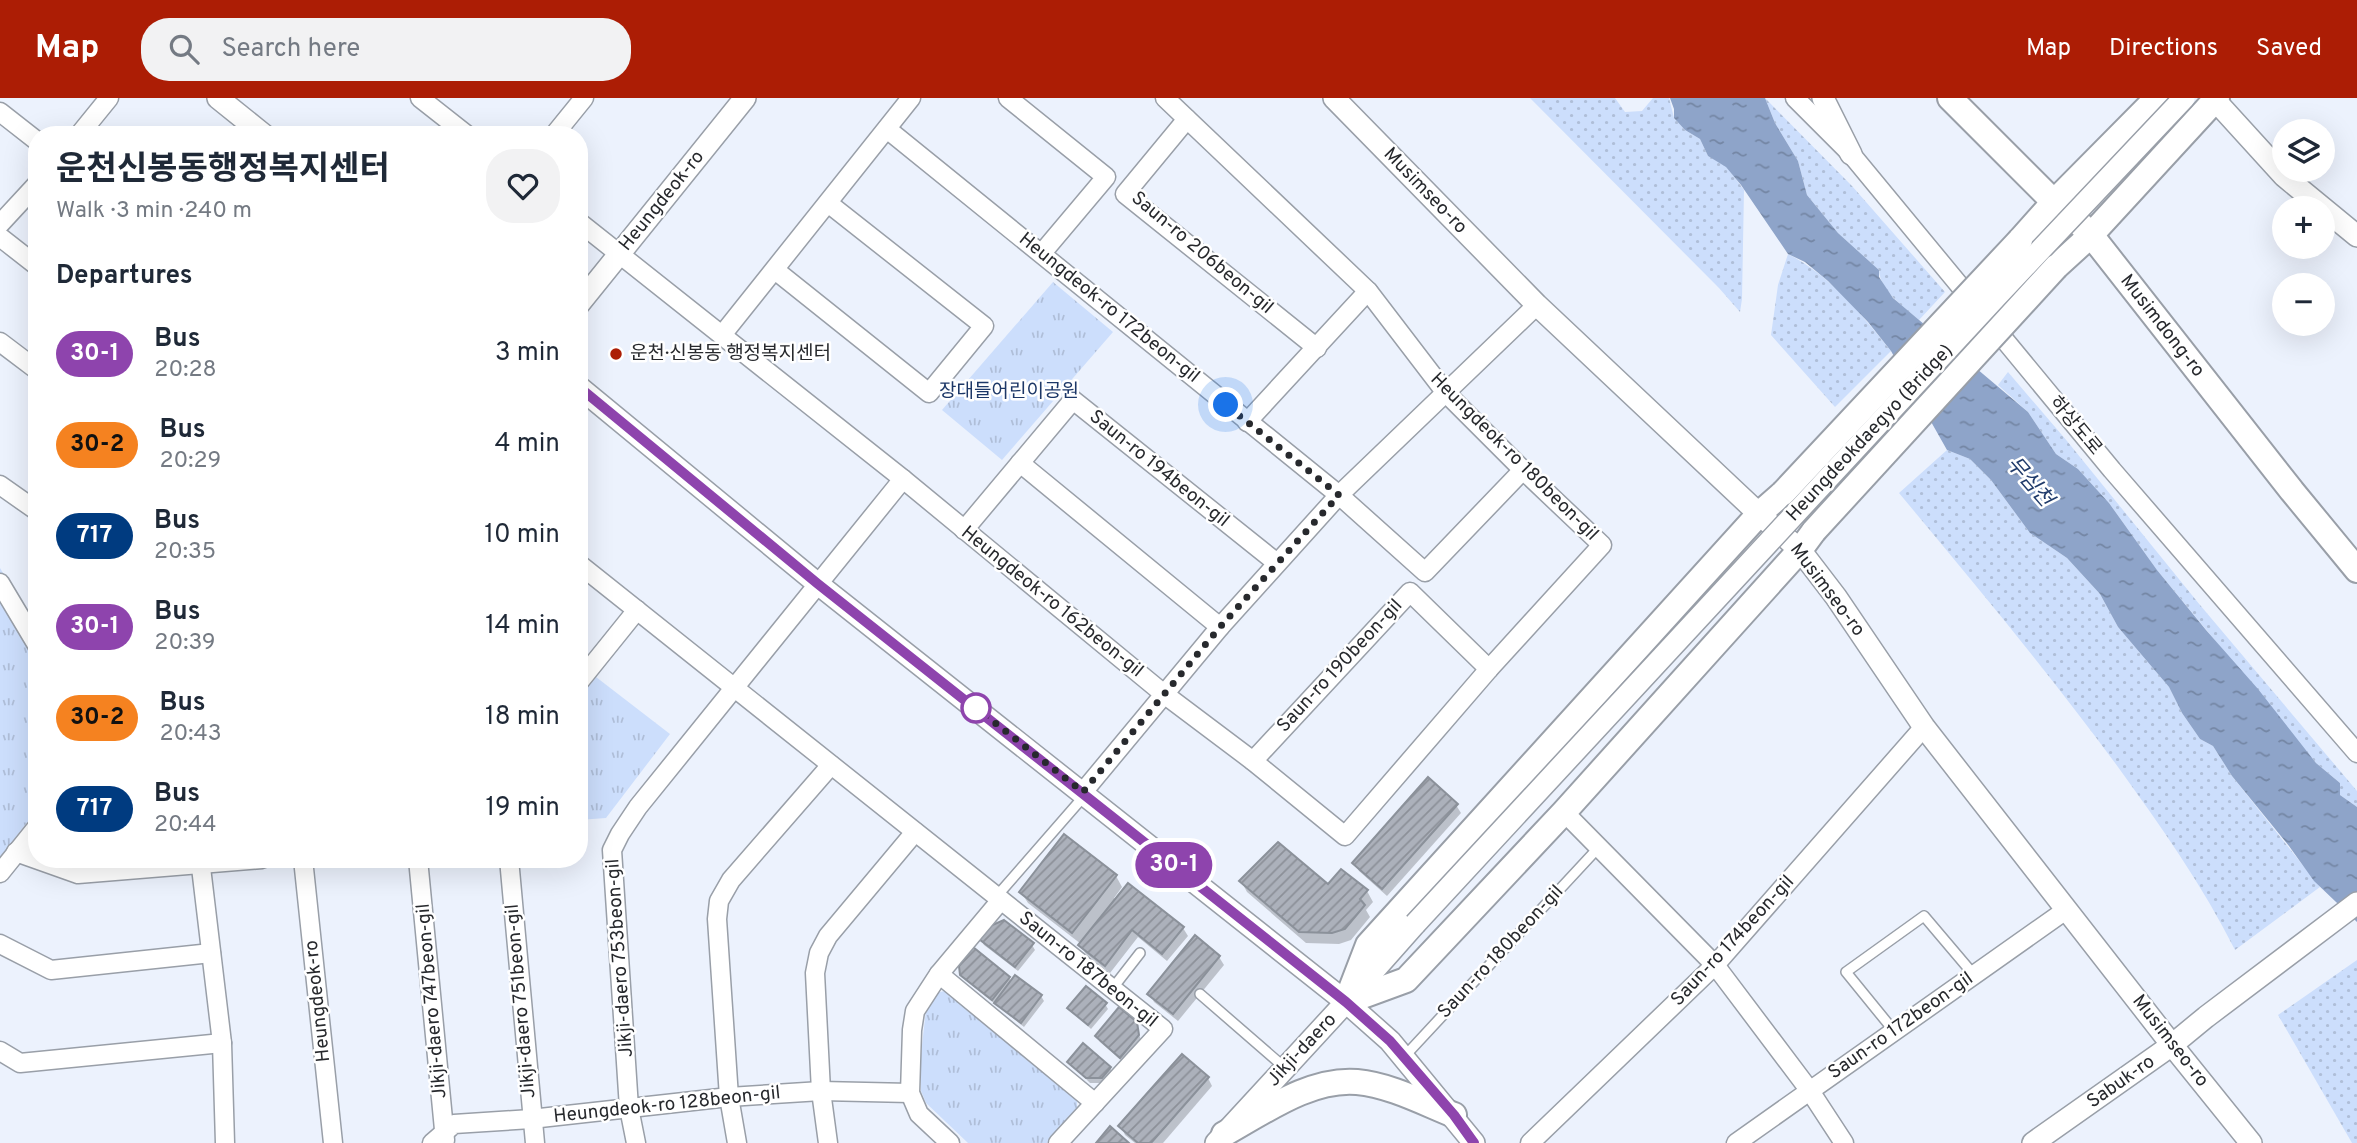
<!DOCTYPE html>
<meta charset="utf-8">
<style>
body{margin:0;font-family:Overpass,"Noto Sans KR",sans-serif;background:#f2f2f3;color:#1f2937;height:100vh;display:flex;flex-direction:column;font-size:26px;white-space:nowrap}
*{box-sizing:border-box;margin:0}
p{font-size:23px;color:#747a83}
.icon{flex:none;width:38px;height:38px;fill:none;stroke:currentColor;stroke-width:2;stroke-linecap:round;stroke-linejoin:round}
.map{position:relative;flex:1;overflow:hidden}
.details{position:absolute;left:28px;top:28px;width:560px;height:742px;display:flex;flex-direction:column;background:#fff;border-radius:28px;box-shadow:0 7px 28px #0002}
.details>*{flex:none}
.badge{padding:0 14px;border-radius:23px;font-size:24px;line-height:46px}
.fabs{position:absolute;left:2272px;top:21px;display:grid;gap:14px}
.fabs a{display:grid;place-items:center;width:63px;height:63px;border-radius:50%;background:#fff;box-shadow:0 7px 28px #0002;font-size:35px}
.you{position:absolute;width:35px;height:35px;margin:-18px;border:5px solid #fff;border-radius:50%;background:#1a73e8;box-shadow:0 0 0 10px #1a73e833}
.map>.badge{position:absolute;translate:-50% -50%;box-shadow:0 0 0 4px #fff}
h2{padding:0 28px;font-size:26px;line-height:63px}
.round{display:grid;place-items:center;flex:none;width:74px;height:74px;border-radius:28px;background:#f2f2f3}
.overview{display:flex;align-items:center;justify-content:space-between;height:119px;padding:0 28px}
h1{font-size:33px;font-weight:700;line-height:52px}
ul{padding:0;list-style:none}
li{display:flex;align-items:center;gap:21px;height:91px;padding:0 28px}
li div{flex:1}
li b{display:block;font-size:26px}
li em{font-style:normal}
li .badge{min-width:77px;font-weight:700;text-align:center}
header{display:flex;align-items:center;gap:42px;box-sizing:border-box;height:98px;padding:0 35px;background:#ac1d05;color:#fff}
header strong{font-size:33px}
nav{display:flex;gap:38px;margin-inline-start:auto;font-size:24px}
.search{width:490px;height:63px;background:#f2f2f3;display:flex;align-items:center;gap:18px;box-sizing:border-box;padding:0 24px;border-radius:28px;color:#747a83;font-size:26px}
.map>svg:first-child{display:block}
</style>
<header>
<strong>Map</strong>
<div class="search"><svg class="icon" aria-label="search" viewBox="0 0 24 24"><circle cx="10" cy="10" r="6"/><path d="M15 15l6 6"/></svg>Search here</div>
<nav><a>Map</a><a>Directions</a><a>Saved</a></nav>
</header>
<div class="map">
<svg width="2357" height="1045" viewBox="0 0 2357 1045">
<defs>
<pattern id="grass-dots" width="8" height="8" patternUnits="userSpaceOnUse" patternTransform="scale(1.75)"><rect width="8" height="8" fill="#ccdefc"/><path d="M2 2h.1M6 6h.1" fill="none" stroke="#afbed8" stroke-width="1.8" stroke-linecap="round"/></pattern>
<pattern id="park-tufts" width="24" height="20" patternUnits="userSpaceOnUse" patternTransform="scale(1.75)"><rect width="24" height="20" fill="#ccdefc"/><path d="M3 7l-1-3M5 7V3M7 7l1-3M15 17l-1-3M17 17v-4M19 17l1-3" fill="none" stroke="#afbed8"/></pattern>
<pattern id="water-ripples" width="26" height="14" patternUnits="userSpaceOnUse" patternTransform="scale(1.75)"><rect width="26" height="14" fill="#8ea4c9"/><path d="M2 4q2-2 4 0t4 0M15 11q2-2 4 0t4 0" fill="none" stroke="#7486a4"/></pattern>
<pattern id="building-hatch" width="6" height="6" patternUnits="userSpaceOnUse" patternTransform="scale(1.75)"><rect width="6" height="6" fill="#acb1bb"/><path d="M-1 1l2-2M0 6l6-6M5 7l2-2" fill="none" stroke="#8c9098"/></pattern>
</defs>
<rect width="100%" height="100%" fill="#ecf2fd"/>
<g fill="url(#grass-dots)">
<path d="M1530,0h85l10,14 17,-1 11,-13h16l5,20 11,12 15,9 8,17 18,10 18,24 -2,109 -2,13 -21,-24z"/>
<path d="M1765,0l87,88 93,106 -26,28c-15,-13 -39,-29 -40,-50l-41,-37 -31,-38 -9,-34 -23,-38z"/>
<path d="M1788,156c42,21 74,61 103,97l-56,56 -64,-72 7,-50z"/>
<path d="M2008,274l59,69 133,164 157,186v16l-17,-12v-12l-24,-20 -159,-193 -48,-67 -31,-34 -22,-15 -28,-42 -30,-27z"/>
<path d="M1947,352l23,9 21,21 39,53 37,25 33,36 18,33 51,60 13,26 18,26 13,7 19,30 88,111 -85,63c-32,-64 -75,-125 -117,-183 -69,-94 -144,-184 -219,-274z"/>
<path d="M2357,862v183h-5l-74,-128z"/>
</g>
<g fill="url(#park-tufts)">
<path d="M1053,184l60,50 -111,128 -60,-50z"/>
<path d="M0,470l37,62v180l-37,47z"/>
<path d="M596,579l74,57 -64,84 -27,2v-123z"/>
<path d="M951,891l126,104v17l-30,33h-79l-42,-40 -5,-12 -1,-28 6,-53 11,-17z"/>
</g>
<path fill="url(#water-ripples)" d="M1670,0h95l10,25 23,38 9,34 31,38 41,37v7l14,21 135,114 28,42 22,15 31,34 48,67 49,60 52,59 58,74 24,20v12l17,12v115l-43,-41 -25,-35 -57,-70 -19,-30 -13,-7 -18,-26 -13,-26 -51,-60 -18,-33 -33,-36 -37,-25 -39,-53 -21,-21 -23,-9 -56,-99 -23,-29 -40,-41 -23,-19 -17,-8 -47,-69 -15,-18 -18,-11 -8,-17 -15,-9 -11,-12v-9z"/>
<g fill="#0003">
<path d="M579,160l6,10 -6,8z"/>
<path d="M1456,707l5,8 -74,83 -28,-25 -5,-8z"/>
<path d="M1116,778l6,11 -8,11 2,2 67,28 5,8 -21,25 -29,-24 -28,36 -25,-20 -4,-9 -53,-41 -7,-11z"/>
<path d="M1241,783l126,10 6,11 -7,8 4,7 -19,23 -12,4 -33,-1 -59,-51z"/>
<path d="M981,842l51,5 3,5 -17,21 -34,-26z"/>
<path d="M1219,859l5,8 -46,56 -24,-19 -4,-8z"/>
<path d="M962,877l47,3 3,4 29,14 3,5 -20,26 -59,-47z"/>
<path d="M1105,906l3,5 -17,20 -22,-21z"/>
<path d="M1135,925l6,17 -18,22 -23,-20 -3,-5z"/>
<path d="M1069,964l41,6 3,5 -8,10h-15z"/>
<path d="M1208,980l4,8 -49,57h-28l-10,-8 -4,-9z"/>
</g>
<g fill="url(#building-hatch)" stroke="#8b919a" stroke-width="2">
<path d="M1428,679l30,27 -76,85 -30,-26z"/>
<path d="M1064,736l53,41 -45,58 -53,-41z"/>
<path d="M1278,744l50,42 13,-15 27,21 -8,9 5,6 -20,24 -13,4 -33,-1 -60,-51z"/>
<path d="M1128,785l56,44 -22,27 -30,-24 -27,36 -27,-21z"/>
<path d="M1004,822l30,23 -19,24 -36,-28 11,-13z"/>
<path d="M1195,837l25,21 -47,58 -26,-20z"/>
<path d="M973,849l37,30 -18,23 -32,-25 -1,-9z"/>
<path d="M1015,877l27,20 -21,28 -27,-20z"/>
<path d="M1086,888l21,17 -19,22 -21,-17z"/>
<path d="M1119,909l18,15 2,13 -19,23 -25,-22z"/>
<path d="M1083,945l28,24 -9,11h-16l-19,-16z"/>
<path d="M1182,956l27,23 -58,66h-13l-20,-17z"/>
<path d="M1110,1028l19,17h-33z"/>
</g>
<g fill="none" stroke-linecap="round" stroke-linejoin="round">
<g stroke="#999fa8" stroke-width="12">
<g id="service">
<path d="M996,799l89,-102"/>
<path d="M1112,891l28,-36"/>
<path d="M1200,896l84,73"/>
<path d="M1894,933l-48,-59 78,-56 50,59"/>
<path d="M1404,959l195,-210"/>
</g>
</g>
<g stroke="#999fa8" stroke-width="21">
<g id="minor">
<path d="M420,0l47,37"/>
<path d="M1008,0l98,79 -64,76"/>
<path d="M1795,0l56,56 261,316 245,283"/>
<path d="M0,14l37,29"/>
<path d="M1187,21l-62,75 192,154"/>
<path d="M887,31l452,366 86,77 98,-102"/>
<path d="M79,37l30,-37"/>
<path d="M554,37l30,-37"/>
<path d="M579,124l324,257 261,215 89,67 92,75 144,-167 113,-124 -79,-75 -77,-77 -78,-102 -203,-193"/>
<path d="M0,126l37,-40"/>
<path d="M0,139l37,29"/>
<path d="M775,172l154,123 55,-67 -156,-123"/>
<path d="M722,237l189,-237"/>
<path d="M0,244l37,28"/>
<path d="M1247,324l121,-131"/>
<path d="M1020,365l200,164"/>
<path d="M0,387l37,26"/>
<path d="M964,432l109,-130 204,163"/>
<path d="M579,466l584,465 -105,114"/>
<path d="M0,485l37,62"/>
<path d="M579,584l58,-72"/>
<path d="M1253,663l157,-169 79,77"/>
<path d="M1083,694l137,-165 119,-132 198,-190"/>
<path d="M1564,714l151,153 95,126 34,52"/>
<path d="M16,754l62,22 184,-15"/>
<path d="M200,761l22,184 3,100"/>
<path d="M303,761l30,284"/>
<path d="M418,761l27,281"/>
<path d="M509,761l26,284"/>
<path d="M0,775l37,-46"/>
<path d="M0,846l51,26 160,-17"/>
<path d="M939,876l156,129"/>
<path d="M0,953l20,12 202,-20"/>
<path d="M432,1045l22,-19 77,-5 198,-22 92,-6 89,2"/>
<path d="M636,1045l-7,-35 -17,-258 8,-16 18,-27 265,-328"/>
<path d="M737,1045l-8,-46 -12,-178 2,-18 12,-21 100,-115"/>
<path d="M828,1045l-7,-52 -6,-118 4,-20 9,-17 87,-104"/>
<path d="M950,1045l-31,-29 -9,-21 2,-63 3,-19 24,-37 62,-74"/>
<path d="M1530,1045l185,-178 209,-238"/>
<path d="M1736,1045l330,-233"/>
</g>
</g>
<g stroke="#999fa8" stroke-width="24">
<g id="tertiary">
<path d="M218,0l46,37"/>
<path d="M1334,0l203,207 222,209 41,36 36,47 88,130 248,318 79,98"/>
<path d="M1823,0l28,56"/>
<path d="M2213,0l71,78 73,60"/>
<path d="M579,206l166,-206"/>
<path d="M579,289l239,197 528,418 44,39 84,102"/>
<path d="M1216,1045l130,-141 69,-78"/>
<path d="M2033,1045l139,-98 34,-28 151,-114"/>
</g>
</g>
<g stroke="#999fa8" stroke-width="28">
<g id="secondary">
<path d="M1950,0l104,104 13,9 24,24 201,256 65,79"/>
<path d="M2020,142l34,-38 103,-104"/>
<path d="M2056,169l35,-32 126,-137"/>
<path d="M1346,904l22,-57 391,-431 24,-21"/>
<path d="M1346,904l60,-22 158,-168 236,-262 14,-19"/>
<path d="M1224,1036c40,-22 86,-56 133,-52 33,3 67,21 97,33"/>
</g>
</g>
<use href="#service" stroke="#fff" stroke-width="9"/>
<use href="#minor" stroke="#fff" stroke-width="18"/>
<use href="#tertiary" stroke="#fff" stroke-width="21"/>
<use href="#secondary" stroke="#fff" stroke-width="24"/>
<g stroke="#999fa8" stroke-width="24" stroke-linecap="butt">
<path id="tertiary-bridge" d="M1415,826l580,-626 189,-200"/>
</g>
<g stroke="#999fa8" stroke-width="28" stroke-linecap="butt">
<g id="secondary-bridge">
<path d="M1783,395l237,-253"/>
<path d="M1814,433l242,-264"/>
</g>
</g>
<use href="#tertiary-bridge" stroke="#fff" stroke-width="21"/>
<use href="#secondary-bridge" stroke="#fff" stroke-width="24"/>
</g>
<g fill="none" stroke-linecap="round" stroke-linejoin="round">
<g stroke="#fff" stroke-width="16">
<path id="line" d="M579,289l239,197 528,418 44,39 64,74 20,28"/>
</g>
<use href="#line" stroke="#8e44ad" stroke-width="10"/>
<path stroke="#27292d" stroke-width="7" stroke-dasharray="0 12.6" d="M976,610l107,84 137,-165 119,-132 -113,-90"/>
</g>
<circle fill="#ac1d05" stroke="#fff" stroke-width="2.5" cx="616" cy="256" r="7"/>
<circle fill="#fff" stroke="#8e44ad" stroke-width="3.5" cx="976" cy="610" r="14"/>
<g text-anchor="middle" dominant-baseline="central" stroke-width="5" stroke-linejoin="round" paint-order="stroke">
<g font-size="19" fill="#27292d" stroke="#fff">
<text transform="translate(1425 93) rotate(46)">Musimseo-ro</text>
<text transform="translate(662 103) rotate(-51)">Heungdeok-ro</text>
<text transform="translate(1202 155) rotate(40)">Saun-ro 206beon-gil</text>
<text transform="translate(1109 210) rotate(39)">Heungdeok-ro 172beon-gil</text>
<text transform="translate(2162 228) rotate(52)">Musimdong-ro</text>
<text transform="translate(2075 328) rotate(50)">하상도로</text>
<text transform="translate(1870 335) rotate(-47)">Heungdeokdaegyo (Bridge)</text>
<text transform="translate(1514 359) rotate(45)">Heungdeok-ro 180beon-gil</text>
<text transform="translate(1159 371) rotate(39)">Saun-ro 194beon-gil</text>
<text transform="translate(1827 492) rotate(53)">Musimseo-ro</text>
<text transform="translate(1052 504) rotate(39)">Heungdeok-ro 162beon-gil</text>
<text transform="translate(1340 568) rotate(-47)">Saun-ro 190beon-gil</text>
<text transform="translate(1733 843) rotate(-47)">Saun-ro 174beon-gil</text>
<text transform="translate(1501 854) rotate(-47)">Saun-ro 180beon-gil</text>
<text transform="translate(620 860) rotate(-94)">Jikji-daero 753beon-gil</text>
<text transform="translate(1088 872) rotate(39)">Saun-ro 187beon-gil</text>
<text transform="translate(318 903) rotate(-96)">Heungdeok-ro</text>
<text transform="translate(432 903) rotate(-95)">Jikji-daero 747beon-gil</text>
<text transform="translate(521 903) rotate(-95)">Jikji-daero 751beon-gil</text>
<text transform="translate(1901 928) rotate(-35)">Saun-ro 172beon-gil</text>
<text transform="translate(2170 943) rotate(52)">Musimseo-ro</text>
<text transform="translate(1302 952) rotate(-47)">Jikji-daero</text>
<text transform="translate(2121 984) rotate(-35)">Sabuk-ro</text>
<text transform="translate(667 1007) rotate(-6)">Heungdeok-ro 128beon-gil</text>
</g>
<g font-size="19" fill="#27292d" stroke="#fff" text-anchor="start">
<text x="630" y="256">운천·신봉동 행정복지센터</text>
</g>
<g font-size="19" fill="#1c3767" stroke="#fff">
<text x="1009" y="294">장대들어린이공원</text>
</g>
<g font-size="21" font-style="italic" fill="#1f3a6a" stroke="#fff">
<text transform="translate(2029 384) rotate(49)">무심천</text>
</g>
</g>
</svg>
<div class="fabs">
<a><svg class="icon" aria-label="layers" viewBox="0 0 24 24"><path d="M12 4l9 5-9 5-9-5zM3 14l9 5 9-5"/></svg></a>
<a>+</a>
<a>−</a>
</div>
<div class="you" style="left:1226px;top:307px"></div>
<b class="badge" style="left:1174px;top:767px;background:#8e44ad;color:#fff">30-1</b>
<section class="details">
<div class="overview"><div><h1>운천신봉동행정복지센터</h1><p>Walk · 3 min · 240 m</p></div><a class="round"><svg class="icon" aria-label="heart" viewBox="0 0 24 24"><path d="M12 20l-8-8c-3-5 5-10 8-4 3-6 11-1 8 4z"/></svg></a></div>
<h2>Departures</h2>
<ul>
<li><span class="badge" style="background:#8e44ad;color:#fff">30-1</span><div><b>Bus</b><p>20:28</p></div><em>3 min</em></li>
<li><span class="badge" style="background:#f58220;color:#111">30-2</span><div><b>Bus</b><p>20:29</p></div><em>4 min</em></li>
<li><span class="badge" style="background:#003b80;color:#fff">717</span><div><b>Bus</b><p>20:35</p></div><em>10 min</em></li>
<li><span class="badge" style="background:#8e44ad;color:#fff">30-1</span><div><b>Bus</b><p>20:39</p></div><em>14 min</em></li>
<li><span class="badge" style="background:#f58220;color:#111">30-2</span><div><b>Bus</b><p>20:43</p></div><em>18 min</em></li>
<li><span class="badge" style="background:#003b80;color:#fff">717</span><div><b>Bus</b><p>20:44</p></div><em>19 min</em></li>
</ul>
</section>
</div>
